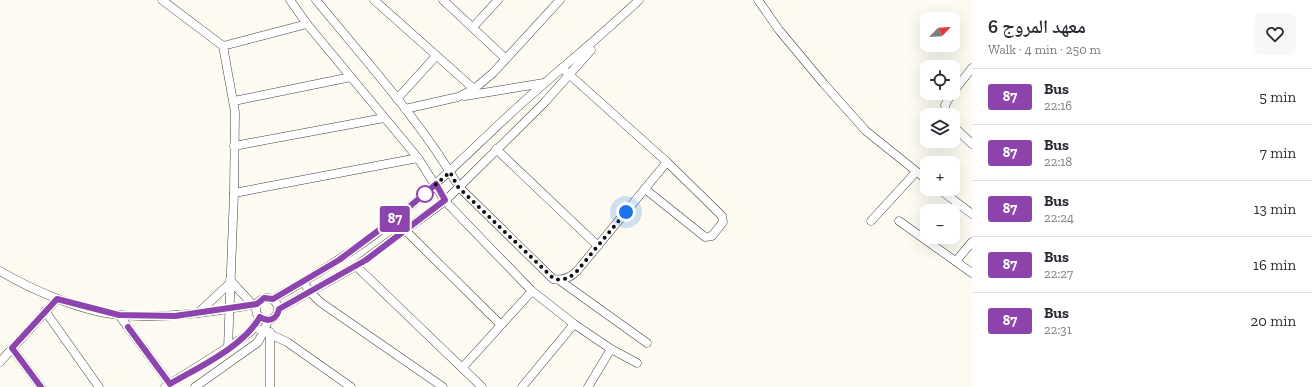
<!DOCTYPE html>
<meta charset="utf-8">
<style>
body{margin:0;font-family:"Zilla Slab","Noto Naskh Arabic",serif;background:#f7f7f7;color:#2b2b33;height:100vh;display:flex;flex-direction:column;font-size:15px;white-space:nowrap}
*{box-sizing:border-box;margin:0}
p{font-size:13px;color:#7c7c81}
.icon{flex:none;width:22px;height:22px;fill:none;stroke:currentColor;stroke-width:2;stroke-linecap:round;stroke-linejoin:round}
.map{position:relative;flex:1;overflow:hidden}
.panel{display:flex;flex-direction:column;background:#fff;width:340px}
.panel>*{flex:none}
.badge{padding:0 8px;border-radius:3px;font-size:14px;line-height:26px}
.needle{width:26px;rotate:65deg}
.tools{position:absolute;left:920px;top:12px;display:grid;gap:8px}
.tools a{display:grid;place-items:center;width:40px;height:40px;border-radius:8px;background:#fff;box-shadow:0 4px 16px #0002;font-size:20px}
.you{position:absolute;width:20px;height:20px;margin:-10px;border:3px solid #fff;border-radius:50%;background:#1a73e8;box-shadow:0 0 0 6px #1a73e833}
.map>.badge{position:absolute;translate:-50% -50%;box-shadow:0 0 0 2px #fff}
.round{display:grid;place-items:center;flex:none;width:42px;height:42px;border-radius:8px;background:#f7f7f7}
.headline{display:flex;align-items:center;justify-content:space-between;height:68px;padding:0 16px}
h1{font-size:19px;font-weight:600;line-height:30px}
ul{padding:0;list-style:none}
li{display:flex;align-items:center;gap:12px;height:56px;padding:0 16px;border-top:1px solid #e1e1e2}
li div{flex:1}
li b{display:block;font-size:15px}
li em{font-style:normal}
li .badge{min-width:44px;font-weight:700;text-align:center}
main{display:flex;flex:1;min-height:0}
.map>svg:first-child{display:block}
</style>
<main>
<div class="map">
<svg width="972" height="387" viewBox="0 0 972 387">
<rect width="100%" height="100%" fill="#fdfaf1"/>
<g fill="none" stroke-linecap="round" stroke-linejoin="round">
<g stroke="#414141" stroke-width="9">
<g id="minor">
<path d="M162,0l61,46 12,66 -1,81 -6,155"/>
<path d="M290,0l17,24 111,134 27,43 52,54 35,36 42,33 37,25 26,14"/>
<path d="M316,0c49,60 104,120 143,187l94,92c10,2 17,-1 24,-8l90,-109 -105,-94"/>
<path d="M374,0l100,89"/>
<path d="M443,0l62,58"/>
<path d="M758,0l21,30 45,54 42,47 61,49"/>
<path d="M473,27l25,-27"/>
<path d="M223,46l84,-22"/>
<path d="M953,92l19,-24"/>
<path d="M465,96l79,-13"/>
<path d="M397,99l39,-43"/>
<path d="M234,101l117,-24"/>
<path d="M405,109l53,-12 16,-8 19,-16 67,-73"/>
<path d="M947,115l-2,-10 7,-12"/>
<path d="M953,126l19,18"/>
<path d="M234,146l150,-28"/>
<path d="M496,149l102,97"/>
<path d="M645,189l60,48 7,-1 11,-14 -1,-6 -55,-54"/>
<path d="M939,189l33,25"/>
<path d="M234,193l184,-35"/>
<path d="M871,221l45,-49"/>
<path d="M899,221l73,52"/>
<path d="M406,231l94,93"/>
<path d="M956,261l16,-19"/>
<path d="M356,266l126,121"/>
<path d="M0,271c32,19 83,41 120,44 46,4 93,-3 137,-11"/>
<path d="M230,280l23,25"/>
<path d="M559,280l88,63"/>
<path d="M303,282l7,10 10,10 123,85"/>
<circle cx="267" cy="309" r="11"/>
<path d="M273,299c45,-25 90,-53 130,-87 42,-34 78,-72 118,-108 39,-35 80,-68 118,-104"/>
<path d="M279,309l77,-43 89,-65 100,-99 46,-52"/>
<path d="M45,311l54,76"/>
<path d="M198,313l32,-30"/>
<path d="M119,315l51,69"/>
<path d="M254,327l33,15 64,45"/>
<path d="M12,348l29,39"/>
<path d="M0,362l57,-63"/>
<path d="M462,368l70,-77"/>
<path d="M165,387l76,-48 10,-8 9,-14"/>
<path d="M195,387l62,-44 7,-11 4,-12"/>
<path d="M270,387v-55"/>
<path d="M522,387l52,-63"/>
<path d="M588,387l23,-38"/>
</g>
</g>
<use href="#minor" stroke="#fff" stroke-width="8"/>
</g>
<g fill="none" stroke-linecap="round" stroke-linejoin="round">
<g stroke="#fff" stroke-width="9">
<path id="line" d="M41,387l-29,-39 45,-49 62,16 56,1 82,-12 7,-6 9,1 66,-39 63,-47 34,-29 9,16 -79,60 -87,49c-2,10 -10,14 -19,8 -17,30 -61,50 -90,67l-42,-57"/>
</g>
<use href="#line" stroke="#8e44ad" stroke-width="6"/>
<path stroke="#0e0e0e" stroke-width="4" stroke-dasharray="0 7.2" d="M425,194l25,-22 8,15 96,92c9,2 16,-1 23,-8l49,-59"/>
</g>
<circle fill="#fff" stroke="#8e44ad" stroke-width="2" cx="425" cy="194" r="8"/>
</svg>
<div class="tools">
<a><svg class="needle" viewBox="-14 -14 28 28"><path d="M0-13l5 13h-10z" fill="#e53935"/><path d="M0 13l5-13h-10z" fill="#7c7c81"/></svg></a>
<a><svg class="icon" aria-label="locate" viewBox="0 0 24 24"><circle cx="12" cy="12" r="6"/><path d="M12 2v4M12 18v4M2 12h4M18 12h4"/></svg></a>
<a><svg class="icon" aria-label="layers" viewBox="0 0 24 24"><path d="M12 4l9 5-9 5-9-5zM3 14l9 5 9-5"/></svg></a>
<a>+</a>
<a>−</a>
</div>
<div class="you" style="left:626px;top:212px"></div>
<b class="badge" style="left:395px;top:219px;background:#8e44ad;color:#fff">87</b>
</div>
<section class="panel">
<div class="headline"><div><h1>معهد المروج 6</h1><p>Walk · 4 min · 250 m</p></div><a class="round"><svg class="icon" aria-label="heart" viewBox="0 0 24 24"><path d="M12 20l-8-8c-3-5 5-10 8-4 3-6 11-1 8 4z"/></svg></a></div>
<ul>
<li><span class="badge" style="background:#8e44ad;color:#fff">87</span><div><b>Bus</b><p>22:16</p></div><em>5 min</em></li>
<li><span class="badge" style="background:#8e44ad;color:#fff">87</span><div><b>Bus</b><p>22:18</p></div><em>7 min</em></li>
<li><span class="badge" style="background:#8e44ad;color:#fff">87</span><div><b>Bus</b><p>22:24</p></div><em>13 min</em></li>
<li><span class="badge" style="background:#8e44ad;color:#fff">87</span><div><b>Bus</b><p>22:27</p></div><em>16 min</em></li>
<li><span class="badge" style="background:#8e44ad;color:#fff">87</span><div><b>Bus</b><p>22:31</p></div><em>20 min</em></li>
</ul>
</section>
</main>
